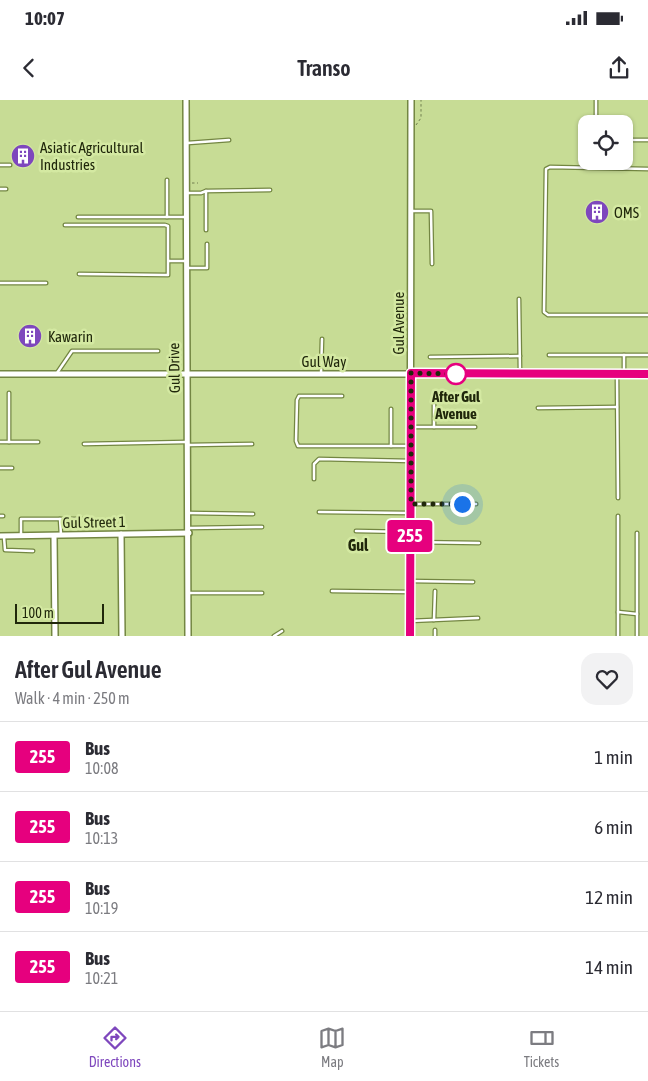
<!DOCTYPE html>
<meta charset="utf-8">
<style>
body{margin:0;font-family:"Asap Condensed",sans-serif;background:#f2f2f3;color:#2b2b33;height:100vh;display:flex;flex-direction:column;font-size:19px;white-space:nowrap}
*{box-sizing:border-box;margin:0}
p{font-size:16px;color:#7c7c81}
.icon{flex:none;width:28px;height:28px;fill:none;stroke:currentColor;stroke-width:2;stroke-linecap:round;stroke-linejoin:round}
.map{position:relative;height:536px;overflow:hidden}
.details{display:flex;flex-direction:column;background:#fff;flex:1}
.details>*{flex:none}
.badge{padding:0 10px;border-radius:4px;font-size:18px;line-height:32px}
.buttons{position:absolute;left:578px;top:15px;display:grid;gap:10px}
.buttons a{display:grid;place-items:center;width:55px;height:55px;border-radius:10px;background:#fff;box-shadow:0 1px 4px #0004;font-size:25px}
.scale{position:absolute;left:15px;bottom:12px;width:89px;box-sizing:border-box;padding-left:5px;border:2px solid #20270b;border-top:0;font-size:14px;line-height:18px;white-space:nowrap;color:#20270b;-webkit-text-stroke:4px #d4e9a2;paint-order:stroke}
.you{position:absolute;width:25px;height:25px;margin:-12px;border:4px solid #fff;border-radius:50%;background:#1a73e8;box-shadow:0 0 0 8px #1a73e833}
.map>.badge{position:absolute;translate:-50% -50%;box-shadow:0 0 0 2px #fff}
.round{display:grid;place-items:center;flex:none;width:52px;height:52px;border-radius:15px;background:#f2f2f3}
.headline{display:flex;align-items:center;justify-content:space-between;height:85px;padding:0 15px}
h1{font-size:24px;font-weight:600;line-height:38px}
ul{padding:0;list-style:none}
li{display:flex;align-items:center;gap:15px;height:70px;padding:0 15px;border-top:1px solid #e1e1e2}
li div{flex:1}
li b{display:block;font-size:19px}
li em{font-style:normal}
li .badge{min-width:55px;font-weight:700;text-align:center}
.status{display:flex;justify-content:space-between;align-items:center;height:35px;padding:0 25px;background:#fff;direction:ltr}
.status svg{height:14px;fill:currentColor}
header{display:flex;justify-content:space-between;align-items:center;height:65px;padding:0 15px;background:#fff;font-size:22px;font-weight:600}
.tab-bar{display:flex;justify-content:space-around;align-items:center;height:70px;border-top:1px solid #e1e1e2;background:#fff;font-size:14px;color:#7c7c81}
.tab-bar a{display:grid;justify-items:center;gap:2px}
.tab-bar .selected{color:#7e47bd}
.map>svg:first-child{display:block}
</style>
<div class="status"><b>10:07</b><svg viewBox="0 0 49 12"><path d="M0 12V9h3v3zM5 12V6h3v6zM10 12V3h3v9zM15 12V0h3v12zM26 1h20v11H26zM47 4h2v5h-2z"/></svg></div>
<header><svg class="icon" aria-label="back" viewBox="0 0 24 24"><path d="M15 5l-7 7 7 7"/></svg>Transo<svg class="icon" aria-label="share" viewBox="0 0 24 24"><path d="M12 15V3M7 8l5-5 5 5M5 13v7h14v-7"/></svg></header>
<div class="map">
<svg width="648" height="536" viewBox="0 0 648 536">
<rect width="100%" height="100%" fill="#c7dc95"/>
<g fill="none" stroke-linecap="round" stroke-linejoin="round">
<g stroke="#738642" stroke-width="5">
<g id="service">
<path d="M596,24v-24"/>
<path d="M624,40h24"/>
<path d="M188,43l41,-3"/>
<path d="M0,65h10"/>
<path d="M648,69l-98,-2 -4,2 -2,143 4,3h100"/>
<path d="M0,89h6"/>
<path d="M187,93h14l5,-2 64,-1"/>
<path d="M411,111h20l1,53"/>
<path d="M78,117h107"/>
<path d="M167,117v-37"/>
<path d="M65,125h100l3,1v49l-89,-1"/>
<path d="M206,130v-39"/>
<path d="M169,161h18"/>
<path d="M187,168h20v-24"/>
<path d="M0,183h46"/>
<path d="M519,199l1,74"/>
<path d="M549,255h99"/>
<path d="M430,257l90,-1"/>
<path d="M57,273l15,-22h86"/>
<path d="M624,273v-18"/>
<path d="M321,274l1,-35"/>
<path d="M617,275l1,123"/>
<path d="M9,293v49"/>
<path d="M342,296h-43l-2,4 -1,41 2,5h111"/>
<path d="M538,308l79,-1"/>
<path d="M391,309v37"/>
<path d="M411,327h64"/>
<path d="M434,327v-26"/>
<path d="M0,342h38"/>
<path d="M84,344l102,-2"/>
<path d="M188,345l64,-1"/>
<path d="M0,368h12"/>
<path d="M314,379v-15l5,-5 92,2"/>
<path d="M411,404h65"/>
<path d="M319,412l91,1"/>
<path d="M189,413l64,1"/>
<path d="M0,416h3"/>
<path d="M618,416v120"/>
<path d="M60,419l1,16"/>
<path d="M189,428l73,-1"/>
<path d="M356,431l53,1"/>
<path d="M21,434v-15h61"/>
<path d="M4,437l1,13 28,1"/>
<path d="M411,442l68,1"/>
<path d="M410,481l63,1"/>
<path d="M332,491l78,1"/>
<path d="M189,493h73"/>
<path d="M618,512l19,2v-81"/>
<path d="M637,514v22"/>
<path d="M434,520l1,-29"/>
<path d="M410,521l68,-3"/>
<path d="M274,536l8,-5"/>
<path d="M435,536v-6"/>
</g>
</g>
<g stroke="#738642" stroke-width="8">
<g id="minor">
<path d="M186,0l2,536"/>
<path d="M0,274h648"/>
<path d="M121,434l1,102"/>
<path d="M0,436l189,-3"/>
<path d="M54,436l1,100"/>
<path d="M410,536l1,-536"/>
</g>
</g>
<g stroke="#717f4e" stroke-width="1" stroke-dasharray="2.5 2.5" stroke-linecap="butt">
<path d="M416,25l5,-7v-18"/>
<path d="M192,83h6"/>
</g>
<use href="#service" stroke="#fff" stroke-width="2.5"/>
<use href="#minor" stroke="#fff" stroke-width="5"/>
</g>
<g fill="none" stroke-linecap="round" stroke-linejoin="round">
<g stroke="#fff" stroke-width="11">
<path id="line" d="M410,536l1,-263 237,1"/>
</g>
<use href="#line" stroke="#e6007e" stroke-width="8"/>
<path stroke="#20270b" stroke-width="5" stroke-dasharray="0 9" d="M456,274l-45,-1v131h51"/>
</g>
<defs>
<g id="building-disc" transform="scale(1.25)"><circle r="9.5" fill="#7e47bd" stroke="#d4e9a2"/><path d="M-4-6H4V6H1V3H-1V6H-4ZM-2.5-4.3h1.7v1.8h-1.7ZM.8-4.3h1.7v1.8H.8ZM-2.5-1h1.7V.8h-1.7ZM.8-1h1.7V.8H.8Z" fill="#fff"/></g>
</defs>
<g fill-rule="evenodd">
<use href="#building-disc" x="23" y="56"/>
<use href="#building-disc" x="597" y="112"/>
<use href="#building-disc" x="30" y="236"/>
</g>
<circle fill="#fff" stroke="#e6007e" stroke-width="2.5" cx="456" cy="274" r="10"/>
<g text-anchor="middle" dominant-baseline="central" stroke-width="5" stroke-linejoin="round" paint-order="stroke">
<g font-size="15" fill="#20270b" stroke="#d4e9a2" text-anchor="start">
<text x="40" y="47">Asiatic Agricultural<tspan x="40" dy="17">Industries</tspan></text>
<text x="614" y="112">OMS</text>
<text x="48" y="236">Kawarin</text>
</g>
<g font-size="15" fill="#20270b" stroke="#d4e9a2">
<text transform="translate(398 223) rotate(-90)">Gul Avenue</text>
<text x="324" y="261">Gul Way</text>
<text transform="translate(174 268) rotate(-91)">Gul Drive</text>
<text transform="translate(94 422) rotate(-1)">Gul Street 1</text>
</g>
<g font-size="15" font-weight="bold" fill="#20270b" stroke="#d4e9a2">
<text x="456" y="296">After Gul<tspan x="456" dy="17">Avenue</tspan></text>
</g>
<g font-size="16" font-weight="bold" fill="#20270b" stroke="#d4e9a2">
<text x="358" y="445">Gul</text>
</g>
</g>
</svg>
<div class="buttons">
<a><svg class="icon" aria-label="locate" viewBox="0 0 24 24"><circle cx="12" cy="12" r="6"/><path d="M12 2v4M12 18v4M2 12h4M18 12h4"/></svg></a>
</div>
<div class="scale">100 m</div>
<div class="you" style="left:462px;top:404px"></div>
<b class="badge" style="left:410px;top:436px;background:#e6007e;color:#fff">255</b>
</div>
<section class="details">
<div class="headline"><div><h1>After Gul Avenue</h1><p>Walk · 4 min · 250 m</p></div><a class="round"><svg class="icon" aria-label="heart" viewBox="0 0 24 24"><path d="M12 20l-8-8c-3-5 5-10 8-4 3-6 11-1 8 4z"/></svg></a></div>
<ul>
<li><span class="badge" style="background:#e6007e;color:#fff">255</span><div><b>Bus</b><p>10:08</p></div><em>1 min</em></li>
<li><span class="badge" style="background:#e6007e;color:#fff">255</span><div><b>Bus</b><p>10:13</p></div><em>6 min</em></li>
<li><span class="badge" style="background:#e6007e;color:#fff">255</span><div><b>Bus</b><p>10:19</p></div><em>12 min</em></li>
<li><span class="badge" style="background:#e6007e;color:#fff">255</span><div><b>Bus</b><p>10:21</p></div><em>14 min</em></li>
</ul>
</section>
<nav class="tab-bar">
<a class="selected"><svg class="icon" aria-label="directions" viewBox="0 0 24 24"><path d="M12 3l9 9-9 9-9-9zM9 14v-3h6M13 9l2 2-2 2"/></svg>Directions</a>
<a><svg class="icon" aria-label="map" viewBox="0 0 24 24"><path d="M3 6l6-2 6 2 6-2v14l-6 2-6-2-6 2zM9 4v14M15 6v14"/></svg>Map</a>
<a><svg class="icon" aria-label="tickets" viewBox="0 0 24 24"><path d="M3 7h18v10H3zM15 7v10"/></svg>Tickets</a>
</nav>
